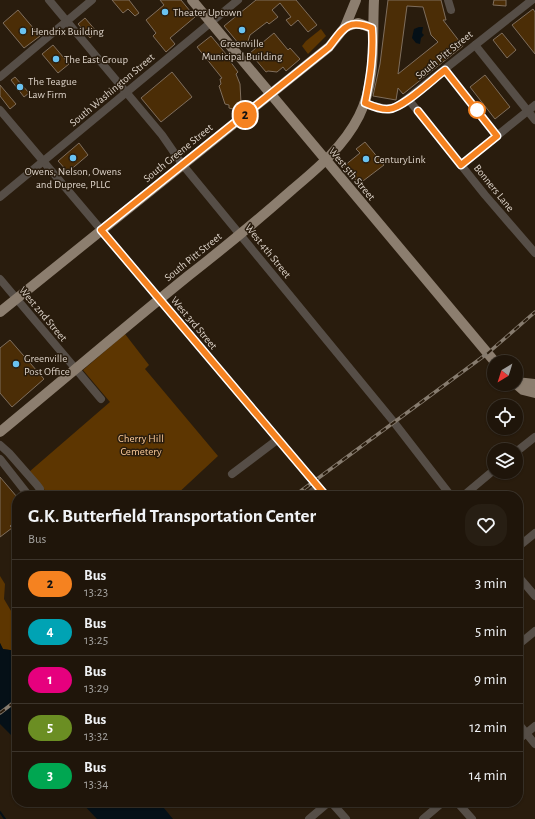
<!DOCTYPE html>
<style>
body{margin:0;font-family:"Alegreya Sans",sans-serif;background:#271e13;color:#f1f3f6;height:100vh;display:flex;flex-direction:column;font-size:15px;white-space:nowrap}
*{box-sizing:border-box;margin:0}
p{font-size:13px;color:#a19f9c}
.icon{flex:none;width:22px;height:22px;fill:none;stroke:currentColor;stroke-width:2;stroke-linecap:round;stroke-linejoin:round}
.map{position:relative;flex:1;overflow:hidden}
.panel{position:absolute;left:12px;top:491px;width:511px;height:316px;display:flex;flex-direction:column;background:#1f150a;border-radius:16px;box-shadow:0 1px 3px #0004,0 0 0 1px #3c342b}
.panel>*{flex:none}
.badge{padding:0 8px;border-radius:13px;font-size:14px;line-height:26px}
.needle{width:26px;rotate:218deg}
.fabs{position:absolute;left:487px;top:355px;display:grid;gap:8px}
.fabs a{display:grid;place-items:center;width:36px;height:36px;border-radius:50%;background:#1f150a;box-shadow:0 1px 3px #0004,0 0 0 1px #3c342b;font-size:20px}
.map>.badge{position:absolute;translate:-50% -50%;box-shadow:0 0 0 2px #fff}
.round{display:grid;place-items:center;flex:none;width:42px;height:42px;border-radius:16px;background:#271e13}
.overview{display:flex;align-items:center;justify-content:space-between;height:68px;padding:0 16px}
h1{font-size:19px;font-weight:600;line-height:30px}
ul{padding:0;list-style:none}
li{display:flex;align-items:center;gap:12px;height:48px;padding:0 16px;border-top:1px solid #3c342b}
li div{flex:1}
li b{display:block;font-size:15px}
li em{font-style:normal}
li .badge{min-width:44px;font-weight:700;text-align:center}
.map>svg:first-child{display:block}
</style>
<div class="map">
<svg width="535" height="819" viewBox="0 0 535 819">
<rect width="100%" height="100%" fill="#291c0d"/>
<g fill="#5d3601">
<path d="M321,29l5,7 -18,18 -6,-8 4,-5z"/>
<path d="M125,334l24,31 -4,4 73,87 -43,40h-125l-21,-24 81,-70 -27,-32z"/>
<path d="M0,576l5,8 -1,15 13,22v30l-14,-2 -3,-6z"/>
</g>
<g fill="#051017">
<path d="M419,27h4l-1,6 2,2 -3,3 -1,6 -4,-1 -4,-5 2,-9z"/>
<path d="M0,643l3,6 14,2v90l-17,-17z"/>
<path d="M81,802h78l14,17h-76z"/>
</g>
<g fill="none" stroke-linecap="round" stroke-linejoin="round">
<path stroke="#051017" stroke-width="2" d="M0,812l5,7"/>
</g>
<g fill="#4b2d06" stroke="#7f6e5d" fill-rule="evenodd">
<path d="M112,0h17l10,13 -4,3 -7,-7 -5,4z"/>
<path d="M160,0h21l14,17 -25,21 5,6 -9,8 -13,-16 3,-3 -10,-13 18,-15z"/>
<path d="M256,0h40l21,25 -9,7 -10,-12 -7,6 -5,-6 5,-3 -11,-14 -8,7 6,7 -9,7 -2,-2 -17,13 -4,12 -7,-3 -15,-18z"/>
<path d="M388,0h53l5,20h-3l20,26 -60,48 -5,-6 -2,12 -23,-4 7,-32zM407,6l16,1 8,28 7,7 -40,32z"/>
<path d="M494,0h12v6l-13,-1z"/>
<path d="M533,9l2,3v42l-23,-29z"/>
<path d="M18,10l22,26 -16,12 -21,-25z"/>
<path d="M85,18l12,14 -7,6 -12,-14z"/>
<path d="M274,33l14,17 2,-2 10,11 -14,12 -3,-4 -6,5 -9,-1 -2,1 -16,-19z"/>
<path d="M502,33l14,17 -9,8 -14,-18z"/>
<path d="M211,36l20,24 -1,1 8,11 -2,2 4,10 1,19v5h-4v2l-8,-2v-3l-4,-1 -6,-18 2,-2 -1,-5 2,-1 -25,-31z"/>
<path d="M53,45l16,19 -11,9 -16,-19z"/>
<path d="M172,72l20,25 -31,25 -20,-24z"/>
<path d="M485,75l25,32 -15,12 -25,-32z"/>
<path d="M15,77l14,16 -5,4 -13,-17z"/>
<path d="M0,85l16,19 -6,5 -10,-13z"/>
<path d="M365,142l19,23 -25,19 -15,-18 16,-13 -4,-4z"/>
<path d="M79,143l9,12 -20,17 -10,-11z"/>
<path d="M10,340l34,39 -32,28 -12,-14v-45z"/>
<path d="M0,477l17,20v23l-7,6 2,2 -12,9z"/>
</g>
<g fill="none" stroke-linecap="round" stroke-linejoin="round">
<g stroke="#564e47" stroke-width="8">
<path d="M49,0l113,135 20,29 211,257 58,75"/>
<path d="M448,0l3,10"/>
<path d="M475,45l60,75"/>
<path d="M0,77l92,-77"/>
<path d="M408,99l77,96 50,58"/>
<path d="M365,103c12,4 21,8 33,3l134,-106"/>
<path d="M0,110l326,386"/>
<path d="M461,165l74,-60"/>
<path d="M0,197l238,-197"/>
<path d="M0,279l101,120"/>
<path d="M0,445l9,8 28,32 3,4 1,7"/>
<path d="M516,452l19,-15"/>
<path d="M0,459l29,37"/>
<path d="M232,474l45,-34"/>
<path d="M307,496l11,-9"/>
<path d="M463,496l31,-26"/>
<path d="M518,547l17,-14"/>
<path d="M518,576l17,20"/>
<path d="M518,645l17,-14"/>
<path d="M518,723l17,21"/>
<path d="M518,740l17,-14"/>
<path d="M331,802l15,17"/>
<path d="M457,802l15,17"/>
<path d="M309,819l20,-17"/>
<path d="M423,819l20,-17"/>
</g>
<g stroke="#8c7e6f" stroke-width="10">
<path d="M192,0l303,362"/>
<path d="M345,27l13,-4 14,5"/>
<path d="M0,312l329,-265 16,-20 11,-27"/>
<path d="M516,382l19,2"/>
<path d="M516,384l7,6 12,3"/>
<path d="M0,432c63,-52 125,-105 188,-156 36,-28 71,-57 105,-87 25,-21 51,-43 66,-73 18,-36 13,-78 15,-116"/>
</g>
<g stroke="#867b6e" stroke-width="3.5">
<g id="rail">
<path d="M294,496l194,-143 47,-41"/>
<path d="M0,713l17,-13"/>
</g>
</g>
<use href="#rail" stroke="#291c0d" stroke-width="2" stroke-dasharray="6" stroke-linecap="butt"/>
</g>
<g fill="none" stroke-linecap="round" stroke-linejoin="round">
<g stroke="#fff" stroke-width="9">
<path id="line" d="M326,496l-225,-266 228,-183c14,-18 18,-29 43,-19 2,26 -2,50 -7,75 7,3 16,7 24,6 14,-1 44,-30 56,-39l52,66 -36,29 -43,-54"/>
</g>
<use href="#line" stroke="#f58220" stroke-width="6"/>
</g>
<g fill="#6ac3f1" stroke="#291c0d" stroke-width="1.5">
<circle cx="165" cy="12" r="4"/>
<circle cx="242" cy="30" r="4"/>
<circle cx="23" cy="31" r="4"/>
<circle cx="56" cy="59" r="4"/>
<circle cx="20" cy="87" r="4"/>
<circle cx="73" cy="158" r="4"/>
<circle cx="366" cy="159" r="4"/>
<circle cx="16" cy="364" r="4"/>
</g>
<circle fill="#fff" stroke="#f58220" stroke-width="2" cx="477" cy="110" r="8"/>
<g text-anchor="middle" dominant-baseline="central" stroke-width="3" stroke-linejoin="round" paint-order="stroke">
<g font-size="11" fill="#dcd2c8" stroke="#291c0d" text-anchor="start">
<text x="173" y="12">Theater Uptown</text>
<text x="31" y="31">Hendrix Building</text>
<text x="242" y="43" text-anchor="middle">Greenville<tspan x="242" dy="13">Municipal Building</tspan></text>
<text x="64" y="59">The East Group</text>
<text x="28" y="81">The Teague<tspan x="28" dy="13">Law Firm</tspan></text>
<text x="374" y="159">CenturyLink</text>
<text x="73" y="171" text-anchor="middle">Owens, Nelson, Owens<tspan x="73" dy="13">and Dupree, PLLC</tspan></text>
<text x="24" y="358">Greenville<tspan x="24" dy="13">Post Office</tspan></text>
</g>
<g font-size="11" fill="#dcd2c8" stroke="#291c0d">
<text transform="translate(444 55) rotate(-39)">South Pitt Street</text>
<text transform="translate(112 90) rotate(-40)">South Washington Street</text>
<text transform="translate(178 153) rotate(-39)">South Greene Street</text>
<text transform="translate(352 174) rotate(50)">West 5th Street</text>
<text transform="translate(494 188) rotate(51)">Bonners Lane</text>
<text transform="translate(268 251) rotate(51)">West 4th Street</text>
<text transform="translate(193 257) rotate(-39)">South Pitt Street</text>
<text transform="translate(43 314) rotate(50)">West 2nd Street</text>
<text transform="translate(194 323) rotate(50)">West 3rd Street</text>
</g>
<g font-size="11" fill="#fbca98" stroke="#291c0d">
<text x="141" y="438">Cherry Hill<tspan x="141" dy="13">Cemetery</tspan></text>
</g>
</g>
</svg>
<div class="fabs">
<a><svg class="needle" viewBox="-14 -14 28 28"><path d="M0-13l5 13h-10z" fill="#e53935"/><path d="M0 13l5-13h-10z" fill="#a19f9c"/></svg></a>
<a><svg class="icon" aria-label="locate" viewBox="0 0 24 24"><circle cx="12" cy="12" r="6"/><path d="M12 2v4M12 18v4M2 12h4M18 12h4"/></svg></a>
<a><svg class="icon" aria-label="layers" viewBox="0 0 24 24"><path d="M12 4l9 5-9 5-9-5zM3 14l9 5 9-5"/></svg></a>
</div>
<b class="badge" style="left:245px;top:115px;background:#f58220;color:#111">2</b>
<section class="panel">
<div class="overview"><div><h1>G.K. Butterfield Transportation Center</h1><p>Bus</p></div><a class="round"><svg class="icon" aria-label="heart" viewBox="0 0 24 24"><path d="M12 20l-8-8c-3-5 5-10 8-4 3-6 11-1 8 4z"/></svg></a></div>
<ul>
<li><span class="badge" style="background:#f58220;color:#111">2</span><div><b>Bus</b><p>13:23</p></div><em>3 min</em></li>
<li><span class="badge" style="background:#00a3b4;color:#fff">4</span><div><b>Bus</b><p>13:25</p></div><em>5 min</em></li>
<li><span class="badge" style="background:#e6007e;color:#fff">1</span><div><b>Bus</b><p>13:29</p></div><em>9 min</em></li>
<li><span class="badge" style="background:#6b8e23;color:#fff">5</span><div><b>Bus</b><p>13:32</p></div><em>12 min</em></li>
<li><span class="badge" style="background:#00a651;color:#fff">3</span><div><b>Bus</b><p>13:34</p></div><em>14 min</em></li>
</ul>
</section>
</div>
